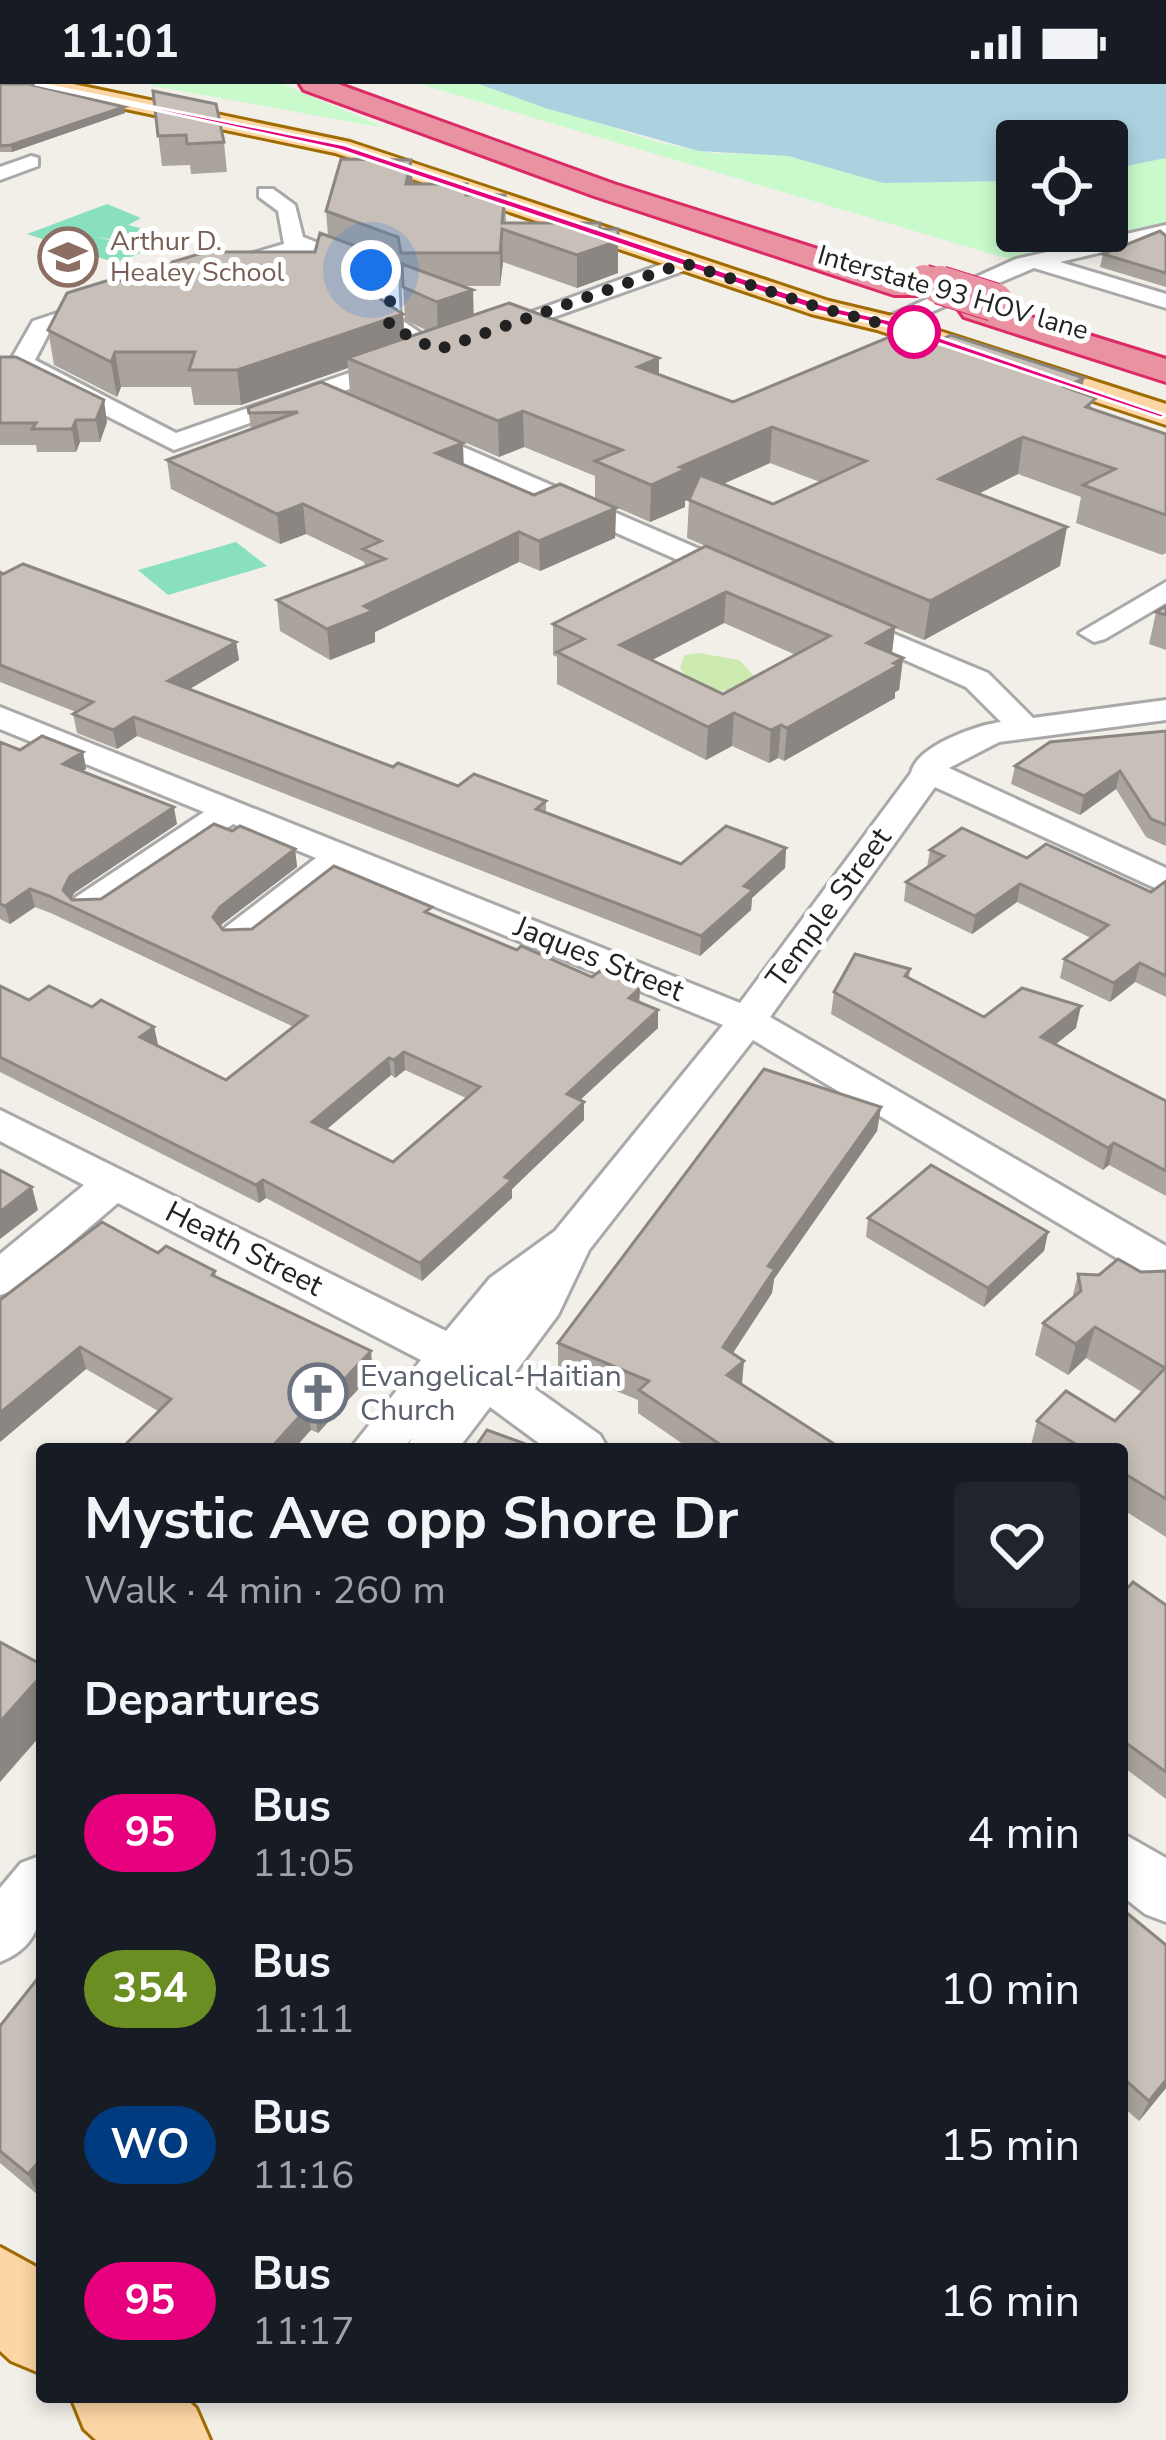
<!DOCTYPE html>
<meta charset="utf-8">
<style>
body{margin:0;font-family:"Nunito Sans",sans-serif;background:#20242c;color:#f1f3f6;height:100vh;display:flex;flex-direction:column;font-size:45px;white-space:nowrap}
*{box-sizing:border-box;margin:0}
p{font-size:39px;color:#9ea1a6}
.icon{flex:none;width:66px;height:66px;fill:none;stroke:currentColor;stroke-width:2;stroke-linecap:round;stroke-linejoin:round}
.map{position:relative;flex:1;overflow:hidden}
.sheet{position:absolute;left:36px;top:1359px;width:1092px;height:960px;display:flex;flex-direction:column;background:#171b24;border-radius:12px;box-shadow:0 6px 18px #0003}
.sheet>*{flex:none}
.badge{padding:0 24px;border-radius:39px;font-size:42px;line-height:78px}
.tools{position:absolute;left:996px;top:36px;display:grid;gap:24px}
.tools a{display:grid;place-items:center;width:132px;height:132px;border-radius:12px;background:#171b24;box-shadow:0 6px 18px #0003;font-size:60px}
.you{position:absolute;width:60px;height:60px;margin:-30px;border:9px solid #fff;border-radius:50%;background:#1a73e8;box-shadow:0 0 0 18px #1a73e833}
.map>.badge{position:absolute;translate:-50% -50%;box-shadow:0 0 0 6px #fff}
h2{padding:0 48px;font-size:45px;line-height:108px}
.round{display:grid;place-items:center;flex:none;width:126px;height:126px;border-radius:12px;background:#20242c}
.summary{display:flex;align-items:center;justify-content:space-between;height:204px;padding:0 48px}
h1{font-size:57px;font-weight:700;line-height:90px}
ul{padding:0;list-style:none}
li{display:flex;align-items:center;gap:36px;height:156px;padding:0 48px}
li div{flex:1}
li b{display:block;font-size:45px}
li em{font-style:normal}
li .badge{min-width:132px;font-weight:700;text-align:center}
.status{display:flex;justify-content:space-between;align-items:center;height:84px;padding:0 60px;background:#171b24;direction:ltr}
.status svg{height:33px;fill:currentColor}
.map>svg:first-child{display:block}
</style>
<div class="status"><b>11:01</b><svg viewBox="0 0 49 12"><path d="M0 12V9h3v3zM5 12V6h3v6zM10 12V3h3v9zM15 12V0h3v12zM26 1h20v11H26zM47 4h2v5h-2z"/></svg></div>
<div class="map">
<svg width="1166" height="2356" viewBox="0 0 1166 2356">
<rect width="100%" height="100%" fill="#f2efe9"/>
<path fill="#cdebb0" d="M699,569l40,7 21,22c-29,13 -60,14 -80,-14l5,-13z"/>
<g fill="#c8facc">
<path d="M147,0h136l102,44 -220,-40z"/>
<path d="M420,0h59l181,59 52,10 76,3 95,27 134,-2v50h90v-61l59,-12v66l-154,36z"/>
</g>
<g fill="#88e0be">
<path d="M107,120l34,14 -13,7 50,13 -28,11 -55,-13 50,15 -29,12 -89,-29z"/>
<path d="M236,458l31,24 -99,29 -30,-25z"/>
</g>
<path fill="#aad3df" d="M479,0h687v74l-59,12v-29h-90v40l-134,2 -95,-27 -89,-5 -154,-43z"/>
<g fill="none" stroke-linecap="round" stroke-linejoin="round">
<g stroke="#a9a9a9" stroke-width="6">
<g id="minor">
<path d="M31,72l7,2v8l-38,14v-13z"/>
<path d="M259,105h14l22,16 8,32 95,37 2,45 31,21v10h-16l-35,-23 -1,-45 -77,-30 -70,22h-16v-10l68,-20 -6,-33 -19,-14z"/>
<path d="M1166,141v12l-106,25 106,32v14l-132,-40 -140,60 -8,2 -12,-7 142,-64z"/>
<path d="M684,172l11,7 -3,5 -203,72 -8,2 -12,-7z"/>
<path d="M109,212l8,2v10l-67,23 -15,29 141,73 222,-77h18v10l-78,27 417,180 5,6 -15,9 -10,-3 -421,-185 -140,50 -162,-82 -3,-5 24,-42z"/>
<path d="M1166,498v21l-61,36 -11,3 -15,-9z"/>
<path d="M839,527l149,62 45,45 133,-18v20l-167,22 -50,26 217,100v25l-231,-106 -165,230 396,229v37l-16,-5 -397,-238 -164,210 -31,65 -44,59 86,61 8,14h-61l-57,-42 -32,42h-52l6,-11 -9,11h-53l71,-89 -303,-157 -102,87 -16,5v-41l84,-69 -84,-44v-31l446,221 44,-53 65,-47 168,-206 -377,-155 -94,73h-26l-6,-8 6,-8 90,-69 -83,-34 -131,89h-26l-5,-8 5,-8 128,-85 -204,-83v-22l740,296 171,-230c5,-26 62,-47 90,-51l-35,-35 -138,-61 -4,-6 4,-6z"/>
<path d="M1122,1749l44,25v64l-21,-8 -23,-18z"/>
<path d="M42,1771c0,47 8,87 -42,107v-74l21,-25z"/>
</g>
</g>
<g stroke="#a06b00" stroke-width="6">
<g id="major">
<path d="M29,0h44l277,58 479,159 67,16 270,87v21l-289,-95 -66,-16 -476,-161 -295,-62z"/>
<path d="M0,2163l42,23v104l-31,-13 -11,-10z"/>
<path d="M71,2313h113l12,11 14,32h-114l-12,-11z"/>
</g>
</g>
<g stroke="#dc2a67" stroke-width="6">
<g id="highway">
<path d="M300,0h38l276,100 304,97 5,7 -5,7h-24l-300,-99 -290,-106z"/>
<path d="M976,216l190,59v23l-202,-65 -5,-7 5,-7z"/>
</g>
</g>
<use href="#minor" fill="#fff" fill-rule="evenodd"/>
<use href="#major" fill="#fcd6a4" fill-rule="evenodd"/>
<use href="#highway" fill="#e892a2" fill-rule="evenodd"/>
<g stroke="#dc2a67" stroke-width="33" stroke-linecap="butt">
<path id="highway-bridge-far1" d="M924,196l26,8"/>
</g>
<g stroke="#dc2a67" stroke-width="40" stroke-linecap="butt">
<path id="highway-bridge" d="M940,201l54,17"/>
</g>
<use href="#highway-bridge-far1" stroke="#e892a2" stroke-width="30"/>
<use href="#highway-bridge" stroke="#e892a2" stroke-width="38"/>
</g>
<g fill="#aba49e" fill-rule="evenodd">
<path d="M0,0l124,23 1,6 -113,39h-12z"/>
<path d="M153,7l71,51 3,30 -36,2 -1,-9 -28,1z"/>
<path d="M411,76l2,24 55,11h37l1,28 94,6 18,44 -41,15 -74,-26 -3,24h-37l11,29 185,43v16l74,28 348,-9 13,17 72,24v119l-4,2 -86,-32 5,-26 -63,-23 -40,20 82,72 -136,74 -29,-12 -3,26 11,4 -4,32 -4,2v6l-111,63 -6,-3 -9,5 -37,-17 -26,14 -149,-76v-27l-4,-2v-31l229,-45 -95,-41 2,-38 -4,1v6l-35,15 -55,-24v-22l-71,-29 -25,10 -149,-64 -2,-25 -107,37h-47l-3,-18h-70l-4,10 -63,-32 -6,-35 116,-49 151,-29 13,-16 -2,-25zM373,175l27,11 3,16 2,34 23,11 -23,8 -2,-25 -29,-19zM770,379l50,19 -47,22 -50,-20zM724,539l72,32 -73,39 -71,-34z"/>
<path d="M1166,152v51l-66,-20 3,-13z"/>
<path d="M0,273l107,65 -7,20h-20l-4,10h-39l-1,-7h-36z"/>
<path d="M321,298l143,83 70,30 82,13 -1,30 -75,33 -21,-9 -144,70v10l-45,18 -50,-29 -3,-31 88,-34 -1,-4 -58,-28 -26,10 -109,-55 -4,-29 84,-31 -3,-21z"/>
<path d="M0,488l236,70 3,18 -50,29 204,78 65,19 88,15v11l135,52 105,-16 -1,20 -33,30 -1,12 -51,46 -563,-220 -20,13 -40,-16 -4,-19 3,-2 -76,-30z"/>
<path d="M1166,522v44l-17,-6 7,-32z"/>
<path d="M1166,647v115l-20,-9 -30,-48 -36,26 -69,-31 4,-18z"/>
<path d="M0,658l20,8 63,2 3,17 -4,3 95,52 -103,69 -2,7 29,-1 131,-68 63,18 2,18 -75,57 -1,3 2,3 209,-15 85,35 75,27 48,11 -1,14 19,8v18l-78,72 4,20 -72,69v9l-90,83 -156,-83 -7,5 -259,-131v-86l29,14 63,7 62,20 4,18 68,35 68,-53 -241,-113 -18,-7 -25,17 -10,-5zM405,986l61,28 -73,64 -66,-33 64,-54 4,3z"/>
<path d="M930,766l97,8 124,34 15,-11v116l-31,-15 -25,20 -50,-24 4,-19 27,-21 -74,-36 -45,32 -68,-33 2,-19 21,-15z"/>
<path d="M910,885l-1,9 75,39 92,11 -20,16 110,57v95l-57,-31 -6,5 -272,-156 3,-22z"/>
<path d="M881,1023l-4,24 -103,148 -2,14 -39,60 9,32 100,64h-152l-52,-36v-13l-80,-33v-24z"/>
<path d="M868,1134l180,14 -4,19 -60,56 -118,-70z"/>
<path d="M158,1169l57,18 1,6 157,96 -55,60 -7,-3 -153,-19 -72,-42 -86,73z"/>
<path d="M1166,1187v266l-44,-28v-60h-92l7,-28h78l27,-29 -56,-34 -18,17 -33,-20 8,-32 29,-24 6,-25 21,1z"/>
<path d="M1122,1510l44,11v194l-44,-33z"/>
<path d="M1122,1825l44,36v143l-27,33 -17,-15z"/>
<path d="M0,1942l39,170 -39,-33z"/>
</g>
<g fill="#8b8681">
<path d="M124,23l1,6 -113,39 -1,-7z"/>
<path d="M411,76l2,30 -7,-6z"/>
<path d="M502,145l1,33 -3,24v-33z"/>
<path d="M618,157v32l-41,15v-33z"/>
<path d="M372,168l2,33 -1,39 30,-10 2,34 -58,10 1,10 -107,37 -4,-35 133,-78z"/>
<path d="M473,206l1,34 -36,12 -1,-34z"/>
<path d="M115,268l6,35 -4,10 -6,-35z"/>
<path d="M659,274l-1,35 -20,-26z"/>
<path d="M1084,294l-6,36 -13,-27z"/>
<path d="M104,316l3,22 -7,20 -4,-22z"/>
<path d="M523,327l1,36 -25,10 -1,-36z"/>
<path d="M76,336l4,22 -4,10 -4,-23z"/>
<path d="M772,343l-2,36 -85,38v6l-35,15 1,-37 29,-18z"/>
<path d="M1023,353l-5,37 -84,42 5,-37z"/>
<path d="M463,359l1,28 -28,-18z"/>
<path d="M303,420l3,30 -26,10 -3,-30z"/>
<path d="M616,424l-1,30 -75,33 -1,-30z"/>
<path d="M1067,443l-7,39 -136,74 6,-39z"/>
<path d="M519,448v30l-144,70v10l-45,18 -3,-31 37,-23z"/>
<path d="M726,508l-2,31 -105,54 1,-32z"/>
<path d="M895,543l-4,32 -24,-16z"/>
<path d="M236,558l3,18 -68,40 -3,-19z"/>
<path d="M903,574l-4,32 -4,2v6l-111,63 3,-33z"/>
<path d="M734,629l-2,33 -26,14 2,-33z"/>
<path d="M134,633l3,19 -20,13 -4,-19z"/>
<path d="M781,641l-3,33 -9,5 2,-33z"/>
<path d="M83,668l3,17 -19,12 -4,-17z"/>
<path d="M1120,687l-4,18 -36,26 4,-19z"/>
<path d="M174,723l3,17 -103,69 -6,12 -5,-15 7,-14z"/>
<path d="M786,764l-1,20 -33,30 -1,12 -51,46 1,-20 43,-50z"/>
<path d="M295,765l2,18 -75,57 -7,11 -2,-18 7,-10z"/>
<path d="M1020,800l-3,18 -45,32 3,-18z"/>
<path d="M30,805l5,18 -25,17 -5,-18z"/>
<path d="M1140,879l-5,19 -25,20 4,-19z"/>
<path d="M640,904l-1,17 -10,-7z"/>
<path d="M1081,922l-5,22 -39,31 4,-22z"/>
<path d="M658,926v18l-91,84v-18z"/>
<path d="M154,943l4,18 -18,-8z"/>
<path d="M404,968l1,18 -10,8 -1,-18z"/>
<path d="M389,974l2,17 -77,65 -2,-18z"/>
<path d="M584,1018v18l-72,69v9l-90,83 -2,-18 85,-86z"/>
<path d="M881,1023l-4,24 -103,148 -2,14 -51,78 2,-24 45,-81z"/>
<path d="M1114,1059l-5,22 -6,5 5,-22z"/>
<path d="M263,1096l3,18 -7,5 -3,-18z"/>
<path d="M32,1103l6,23 -38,29v-27z"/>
<path d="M1048,1148l-4,19 -60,56 4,-19z"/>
<path d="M1095,1243l-9,31 -18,17 8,-31z"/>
<path d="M80,1263l6,22 -86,73v-29z"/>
<path d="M371,1267l2,22 -55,60 -4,-22z"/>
<path d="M744,1277l-2,24 -15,-10z"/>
<path d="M308,1323l3,23 -17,19h-24z"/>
<path d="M42,1591v59l-42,48v-60z"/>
<path d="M1166,1996v8l-27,33 10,-20z"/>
<path d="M42,2074v34l-3,4 -11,-22z"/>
</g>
<g fill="#c7bfb8" stroke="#8b8681" stroke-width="3" fill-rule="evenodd">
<path d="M0,0h29l95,23 -113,38 -11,1z"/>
<path d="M153,7l63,13 8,38 -37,2 -1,-9 -28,1z"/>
<path d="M341,75l70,1 -5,24h61l-1,11h39l-3,28h98v6h18v12l-41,14 -75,-26 -2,24h-99l-3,-16 -72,-26z"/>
<path d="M1160,147l6,5v37l-63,-19z"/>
<path d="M320,149l52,19 -2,40 33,22 -166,56h-48l6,-18h-80l-4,10 -63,-32 19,-37 39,-12h58l8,-19 34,-10h109z"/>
<path d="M402,180l71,26 -36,12 -34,-15z"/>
<path d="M509,219l150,55 -21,9 95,35 161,-67 40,8 17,-8 133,43 -19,9 31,11 -10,9 80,27v81l-83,-30 32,-16 -92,-32 -84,42 128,48 -137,74 -241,-101 11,-25 73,29 93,-43 -94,-34 -92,40 6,2 -35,16 -56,-24 27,-11 -99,-39 -25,10 -151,-63z"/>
<path d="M0,273h16l88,43 -8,20h-20l-4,9h-40l4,-6h-36z"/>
<path d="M321,298l142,61 -27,10 98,42 26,-11 56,24 -77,33 -20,-9 -155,74 9,5 -46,18 -50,-29 108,-41 -22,-10 18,-8 -78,-37 -26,10 -110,-54 131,-48 -49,1 -1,-5z"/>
<path d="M706,462l189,81 -28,16 36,15 -9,5 5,2 -112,63 -6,-3 -10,5 -37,-17 -26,14 -151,-75 27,-13 -31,-15zM726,508l104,44 -107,58 -103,-49z"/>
<path d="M23,480l213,78 -68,39 225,86 5,-4 60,23 16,-12 72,27 -10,8 145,55 45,-38 60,22 -42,38 9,4 -52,46 -567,-219 -21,13 -40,-16 20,-12 -93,-37v-93l3,2z"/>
<path d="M1166,522v9l-10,-3z"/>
<path d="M1166,647v94l-15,-6 -31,-48 -36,25 -69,-30 35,-24z"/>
<path d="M42,652l41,16 -20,12 111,43 -104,69 -7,14 9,10 29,-1 113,-75 18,7 8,-5 55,23 -75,58 -7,10 10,13 29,-1 82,-63 98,41 -7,5 92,38 4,-4 71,31 8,-6 40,17 -11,10 29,12 -91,84 17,8 -79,75 7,3 -92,83 -157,-83 -7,5 -256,-128v-71l29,14 20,-14 43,21 9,-7 53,27 -14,10 86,43 81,-64 -258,-120 -19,-7 -25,17 -5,-2v-162l20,8zM404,968l76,35 -87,75 -81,-40 77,-64 5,2z"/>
<path d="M962,744l65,30 19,-14 105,48 15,-11v95l-26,-13 -26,20 -50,-24 44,-34 -88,-41 -45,32 -69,-34 38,-26 -14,-6z"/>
<path d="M855,870l55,15 -5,7 79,41 38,-29 59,18 -40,31 125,64v70l-52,-28 -6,5 -274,-156z"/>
<path d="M764,985l117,38 -113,159 7,3 -52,78 21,14 -17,14 115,74h-115l-88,-59 10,-9 -91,-38z"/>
<path d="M931,1081l117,67 -60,56 -120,-70z"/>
<path d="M0,1086l32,17 -32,25z"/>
<path d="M102,1138l56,31 8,-7 49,25 -3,4 159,76 -57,60 -6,-4 -38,42h-149l50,-50 -91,-52 -80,66v-113z"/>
<path d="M1118,1175l23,13 25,-1v228l-44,-27v-23h-38l-47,-28 29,-30 49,30 50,-53 -70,-41 -19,17 -33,-21 38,-32 -3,-17 21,1z"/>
<path d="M487,1346l52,19h-65z"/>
<path d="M1133,1498l33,23v167l-44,-32v-146z"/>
<path d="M0,1558l42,23v10l-42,47z"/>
<path d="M1122,1825l44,36v135l-17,21 -27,-24z"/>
<path d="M42,1889v185l-14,16 -28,-23v-125z"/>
</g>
<path fill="#e6007e" stroke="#fff" stroke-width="3" d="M35,0h5l305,61 479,160 66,15 276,95 -5,3 -278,-93 -66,-14 -478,-161z"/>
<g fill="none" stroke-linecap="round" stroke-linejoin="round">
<path stroke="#222" stroke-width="12" stroke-dasharray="0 21.6" d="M371,186l20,11 -2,45 48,24 247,-87 137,45 93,24"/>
</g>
<defs>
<g id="school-ring" transform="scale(3)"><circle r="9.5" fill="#fff" stroke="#8d6e63" stroke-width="1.5"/><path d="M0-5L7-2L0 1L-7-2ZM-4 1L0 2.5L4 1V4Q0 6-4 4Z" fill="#8d6e63"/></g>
<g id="church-ring" transform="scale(3)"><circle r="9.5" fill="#fff" stroke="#6b7280" stroke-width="1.5"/><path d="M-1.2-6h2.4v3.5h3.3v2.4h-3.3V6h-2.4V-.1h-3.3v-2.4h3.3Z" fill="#6b7280"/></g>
</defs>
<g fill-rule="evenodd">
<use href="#school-ring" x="68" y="173"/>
<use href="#church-ring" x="318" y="1309"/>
</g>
<circle fill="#fff" stroke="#e6007e" stroke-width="6" cx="914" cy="248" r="24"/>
<g text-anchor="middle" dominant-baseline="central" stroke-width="10" stroke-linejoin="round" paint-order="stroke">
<g font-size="27" fill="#785e54" stroke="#fff" text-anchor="start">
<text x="110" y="157">Arthur D.<tspan x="110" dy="31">Healey School</tspan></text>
</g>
<g font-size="27" fill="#222" stroke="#fff">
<text transform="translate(953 209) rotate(16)">Interstate 93 HOV lane</text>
</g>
<g font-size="30" fill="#222" stroke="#fff">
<text transform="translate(829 824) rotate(-54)">Temple Street</text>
<text transform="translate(599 875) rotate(22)">Jaques Street</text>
<text transform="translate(244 1165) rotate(27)">Heath Street</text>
</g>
<g font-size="30" fill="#5b616d" stroke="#fff" text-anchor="start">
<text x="360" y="1292">Evangelical-Haitian<tspan x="360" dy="34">Church</tspan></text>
</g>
</g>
</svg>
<div class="tools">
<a><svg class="icon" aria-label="locate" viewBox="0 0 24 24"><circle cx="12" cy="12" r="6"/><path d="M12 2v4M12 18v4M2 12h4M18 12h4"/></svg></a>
</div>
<div class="you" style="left:371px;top:186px"></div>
<section class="sheet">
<div class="summary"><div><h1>Mystic Ave opp Shore Dr</h1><p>Walk · 4 min · 260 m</p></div><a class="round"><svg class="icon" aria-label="heart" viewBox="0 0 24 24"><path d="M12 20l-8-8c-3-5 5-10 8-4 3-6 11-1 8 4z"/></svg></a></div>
<h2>Departures</h2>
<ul>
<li><span class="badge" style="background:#e6007e;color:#fff">95</span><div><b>Bus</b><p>11:05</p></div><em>4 min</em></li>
<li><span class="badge" style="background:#6b8e23;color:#fff">354</span><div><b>Bus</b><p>11:11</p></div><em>10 min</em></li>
<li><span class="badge" style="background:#003b80;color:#fff">WO</span><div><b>Bus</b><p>11:16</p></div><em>15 min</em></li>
<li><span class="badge" style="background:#e6007e;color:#fff">95</span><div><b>Bus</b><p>11:17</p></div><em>16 min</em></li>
</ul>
</section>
</div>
